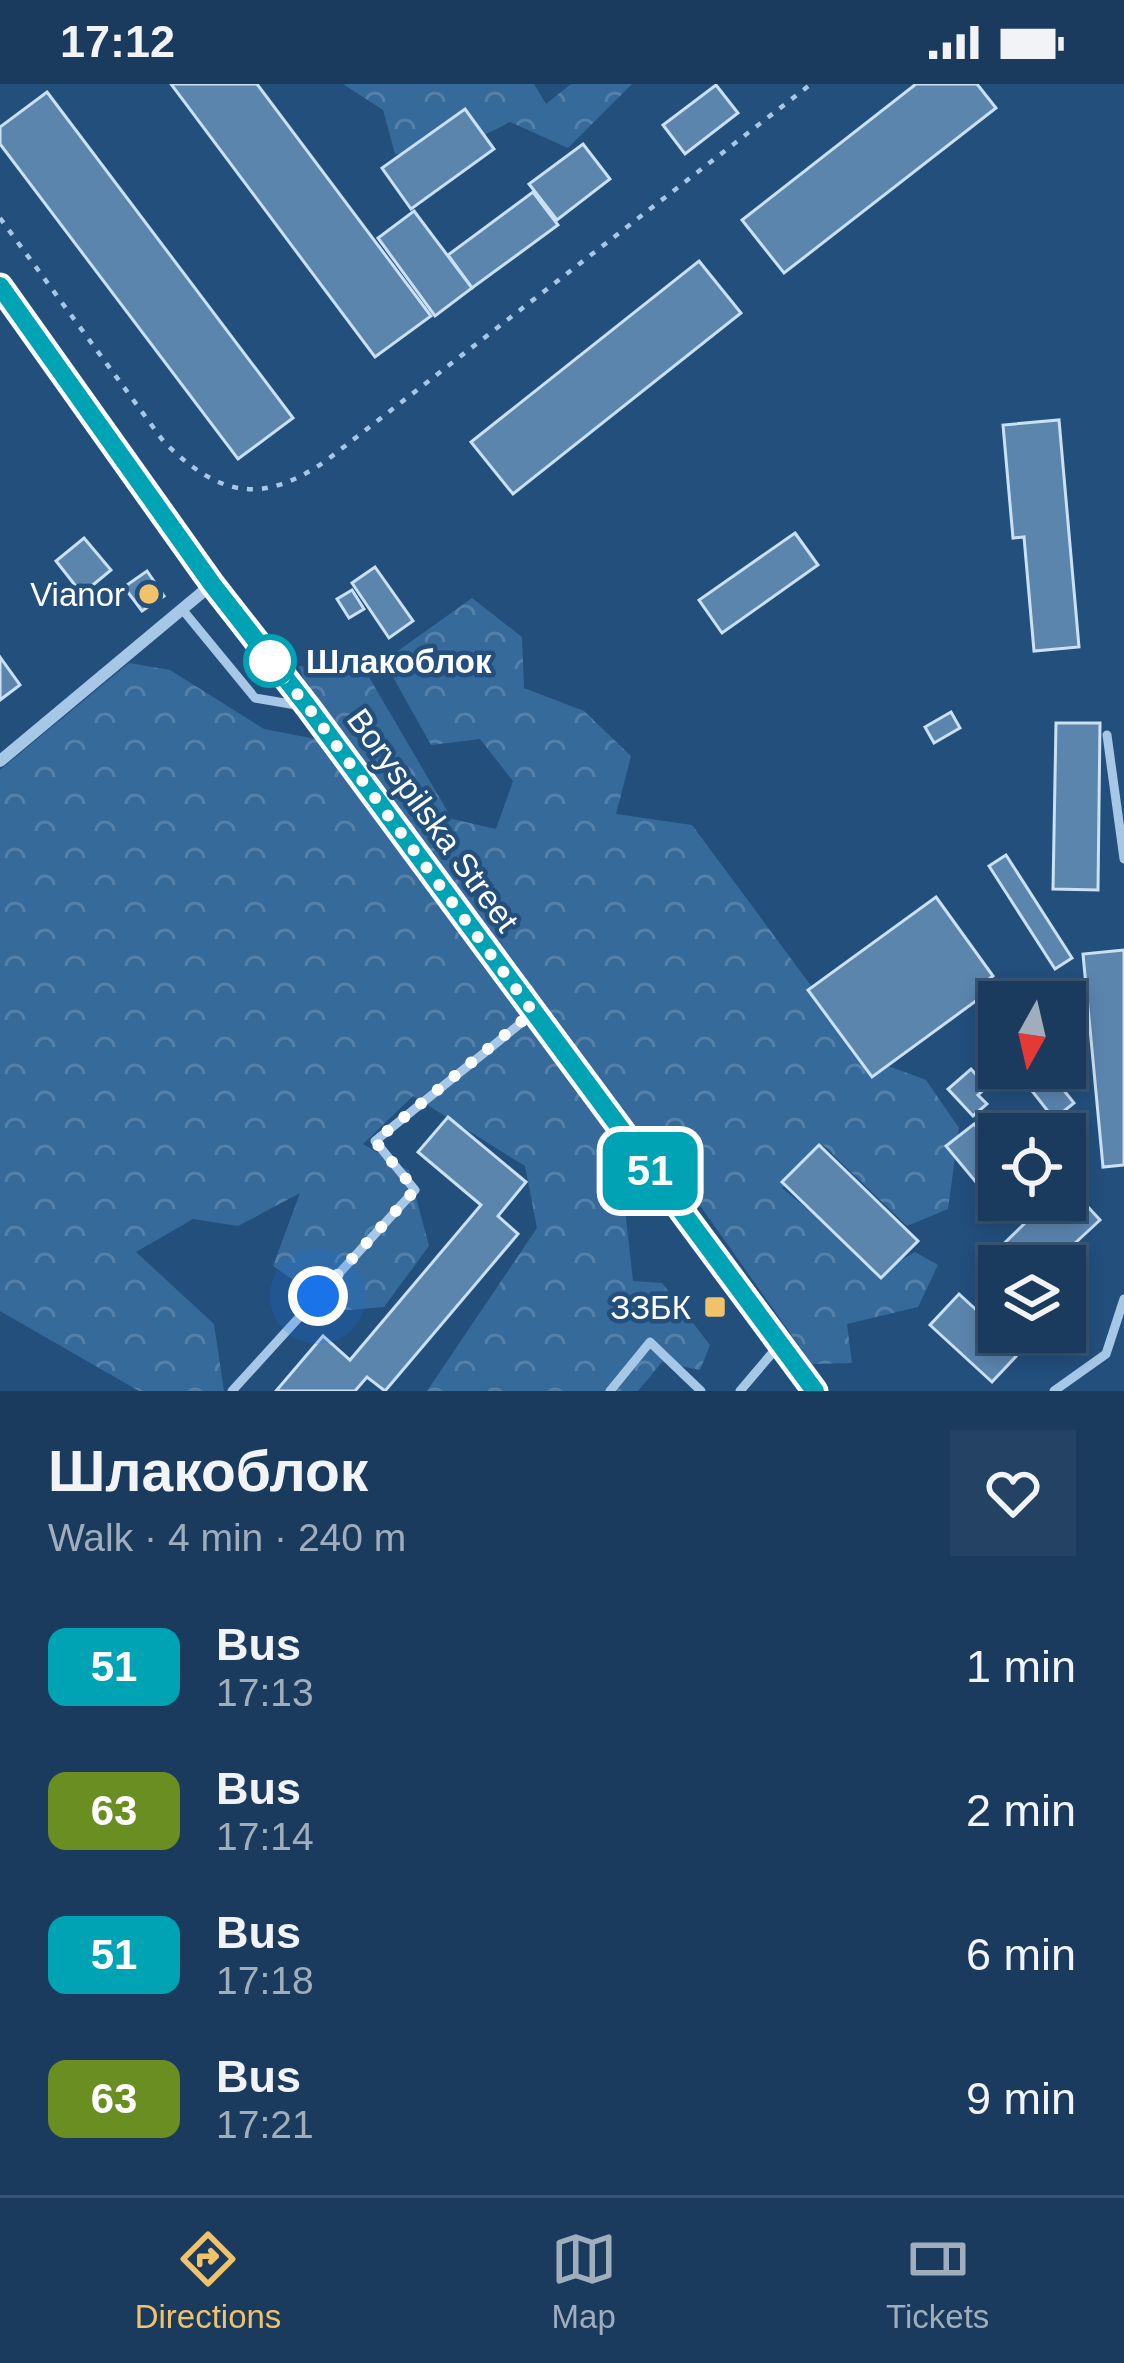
<!DOCTYPE html>
<meta charset="utf-8">
<style>
body{margin:0;font-family:Helvetica,sans-serif;background:#234264;color:#f1f3f6;height:100vh;display:flex;flex-direction:column;font-size:45px;white-space:nowrap}
*{box-sizing:border-box;margin:0}
p{font-size:39px;color:#9fadbc}
.icon{flex:none;width:66px;height:66px;fill:none;stroke:currentColor;stroke-width:2;stroke-linecap:round;stroke-linejoin:round}
.map{position:relative;height:1307px;overflow:hidden}
.side{display:flex;flex-direction:column;background:#1a3b5e;flex:1}
.side>*{flex:none}
.badge{padding:0 24px;border-radius:18px;font-size:42px;line-height:78px}
.needle{width:78px;rotate:188deg}
.fabs{position:absolute;left:978px;top:897px;display:grid;gap:24px}
.fabs a{display:grid;place-items:center;width:108px;height:108px;border-radius:0px;background:#1a3b5e;box-shadow:0 6px 18px #0003,0 0 0 3px #385573;font-size:60px}
.you{position:absolute;width:60px;height:60px;margin:-30px;border:9px solid #fff;border-radius:50%;background:#1a73e8;box-shadow:0 0 0 18px #1a73e833}
.map>.badge{position:absolute;translate:-50% -50%;box-shadow:0 0 0 6px #fff}
.round{display:grid;place-items:center;flex:none;width:126px;height:126px;border-radius:0px;background:#234264}
.overview{display:flex;align-items:center;justify-content:space-between;height:204px;padding:0 48px}
h1{font-size:57px;font-weight:700;line-height:90px}
ul{padding:0;list-style:none}
li{display:flex;align-items:center;gap:36px;height:144px;padding:0 48px}
li div{flex:1}
li b{display:block;font-size:45px}
li em{font-style:normal}
li .badge{min-width:132px;font-weight:700;text-align:center}
.status{display:flex;justify-content:space-between;align-items:center;height:84px;padding:0 60px;background:#1a3b5e;direction:ltr}
.status svg{height:33px;fill:currentColor}
.tabs{display:flex;justify-content:space-around;align-items:center;height:168px;border-top:3px solid #385573;background:#1a3b5e;font-size:33px;color:#9fadbc}
.tabs a{display:grid;justify-items:center;gap:6px}
.tabs .active{color:#f0c26a}
.map>svg:first-child{display:block}
</style>
<div class="status"><b>17:12</b><svg viewBox="0 0 49 12"><path d="M0 12V9h3v3zM5 12V6h3v6zM10 12V3h3v9zM15 12V0h3v12zM26 1h20v11H26zM47 4h2v5h-2z"/></svg></div>
<div class="map">
<svg width="1124" height="1307" viewBox="0 0 1124 1307">
<defs>
<pattern id="forest-crowns" width="20" height="18" patternUnits="userSpaceOnUse" patternTransform="scale(3)"><rect width="20" height="18" fill="#366a9a"/><path d="M2 6a3 3 0 1 1 6 0M12 15a3 3 0 1 1 6 0" fill="none" stroke="#5480a9"/></pattern>
</defs>
<rect width="100%" height="100%" fill="#234f7d"/>
<g fill="url(#forest-crowns)">
<path d="M343,0h191l12,20 25,-20h61l-64,64 -58,-26c-37,20 -73,33 -115,32l-12,-44z"/>
<path d="M472,514l50,39 2,51 60,23 47,45 -15,58 76,11 172,232 62,23 33,48 -11,81 -41,17 -84,-81 -41,43 100,83 33,-19 23,13 -20,42 -71,17 5,39 -40,1 -130,-184 -59,11 10,90 29,2 48,62 -10,25 -38,-8 -24,29h-211l110,-163 -12,-62 -112,-70 -50,48 46,27 20,75 -45,61 -46,4 -65,-45 27,-73 -62,33 -45,-7 -57,33 78,72 10,67h-85l-139,-80v-541l129,-107 41,7 94,59 62,12 -27,-75 67,6 86,147 44,10 17,-48 -33,-42 -49,6 -47,-84z"/>
</g>
<g fill="#5c85ae" stroke="#cae0f4" stroke-width="3">
<path d="M171,0h86l174,232 -56,41z"/>
<path d="M916,0h61l19,24 -212,165 -42,-53z"/>
<path d="M716,1l22,28 -53,41 -22,-29z"/>
<path d="M47,8l246,326 -55,41 -238,-315v-17z"/>
<path d="M465,25l29,40 -83,60 -29,-41z"/>
<path d="M583,60l27,35 -53,41 -28,-36z"/>
<path d="M533,108l25,33 -86,63 -24,-33z"/>
<path d="M414,127l58,77 -37,28 -57,-78z"/>
<path d="M699,177l42,52 -228,181 -42,-52z"/>
<path d="M1059,336l20,227 -45,4 -10,-114 -11,1 -10,-113z"/>
<path d="M795,449l23,32 -96,68 -23,-33z"/>
<path d="M84,454l27,32 -29,24 -26,-33z"/>
<path d="M375,483l38,54 -24,17 -37,-55z"/>
<path d="M147,487l17,25 -22,15 -18,-24z"/>
<path d="M352,506l12,19 -15,9 -12,-19z"/>
<path d="M0,573l20,28 -20,15z"/>
<path d="M951,628l9,16 -26,15 -9,-16z"/>
<path d="M1056,639h44l-2,167 -45,-1z"/>
<path d="M1006,771l66,103 -17,11 -66,-103z"/>
<path d="M936,813l57,79 -15,11 6,8 -112,82 -64,-87z"/>
<path d="M1124,866v215l-21,2 -20,-213z"/>
<path d="M1014,984h32l28,35 -20,16z"/>
<path d="M971,985l16,18 -9,8 9,9 -14,12 -25,-27z"/>
<path d="M448,1033l78,65 -28,34 20,18 -133,157 -18,-14 -12,14h-79l47,-55 27,24 131,-155 -63,-53z"/>
<path d="M974,1040l25,31v6l-24,20 -29,-35z"/>
<path d="M819,1061l99,96 -37,37 -99,-96z"/>
<path d="M1065,1098l35,38 -41,38 -7,-7 -16,15h-37v12l-15,-15 41,-40 -12,-13 11,-10h41z"/>
<path d="M959,1210l62,57 -29,31 -62,-57z"/>
</g>
<g fill="none" stroke-linecap="round" stroke-linejoin="round">
<path stroke="#a7c7e6" stroke-width="4.5" stroke-dasharray="6 9" stroke-linecap="butt" d="M0,134l164,224c55,54 97,64 163,18l484,-376"/>
<g stroke="#a7c7e6" stroke-width="9">
<path d="M182,525l73,89 47,8"/>
<path d="M1107,651l17,124"/>
<path d="M232,1307l183,-201 -40,-49 156,-126"/>
<path d="M610,1307l40,-49 51,49"/>
<path d="M740,1307l39,-46"/>
<path d="M1054,1307l52,-37 18,-55"/>
</g>
<path stroke="#a7c7e6" stroke-width="12" d="M0,677l211,-176"/>
<path stroke="#d1e3f5" stroke-width="24" d="M0,202l211,298 98,123 506,684"/>
</g>
<g fill="none" stroke-linecap="round" stroke-linejoin="round">
<g stroke="#fff" stroke-width="27">
<path id="line" d="M0,202l212,298 96,123 507,684"/>
</g>
<use href="#line" stroke="#00a3b4" stroke-width="18"/>
<path stroke="#fff" stroke-width="12" stroke-dasharray="0 21.6" d="M270,577l38,46 225,305 -158,129 40,49 -97,106"/>
</g>
<g fill="#f0c26a" stroke="#234f7d" stroke-width="4.5">
<circle cx="149" cy="510" r="12"/>
<rect x="703" y="1211" width="24" height="24" rx="6"/>
</g>
<circle fill="#fff" stroke="#00a3b4" stroke-width="6" cx="270" cy="577" r="24"/>
<g text-anchor="middle" dominant-baseline="central" stroke-width="9" stroke-linejoin="round" paint-order="stroke">
<g font-size="33" fill="#fff" stroke="#234f7d" text-anchor="end">
<text x="125" y="510">Vianor</text>
<text x="691" y="1223">ЗЗБК</text>
</g>
<g font-size="33" font-weight="bold" fill="#fff" stroke="#234f7d" text-anchor="start">
<text x="306" y="577">Шлакоблок</text>
</g>
<g font-size="33" fill="#fff" stroke="#234f7d">
<text transform="translate(433 736) rotate(54)">Boryspilska Street</text>
</g>
</g>
</svg>
<div class="fabs">
<a><svg class="needle" viewBox="-14 -14 28 28"><path d="M0-13l5 13h-10z" fill="#e53935"/><path d="M0 13l5-13h-10z" fill="#9fadbc"/></svg></a>
<a><svg class="icon" aria-label="locate" viewBox="0 0 24 24"><circle cx="12" cy="12" r="6"/><path d="M12 2v4M12 18v4M2 12h4M18 12h4"/></svg></a>
<a><svg class="icon" aria-label="layers" viewBox="0 0 24 24"><path d="M12 4l9 5-9 5-9-5zM3 14l9 5 9-5"/></svg></a>
</div>
<div class="you" style="left:318px;top:1212px"></div>
<b class="badge" style="left:650px;top:1087px;background:#00a3b4;color:#fff">51</b>
</div>
<section class="side">
<div class="overview"><div><h1>Шлакоблок</h1><p>Walk · 4 min · 240 m</p></div><a class="round"><svg class="icon" aria-label="heart" viewBox="0 0 24 24"><path d="M12 20l-8-8c-3-5 5-10 8-4 3-6 11-1 8 4z"/></svg></a></div>
<ul>
<li><span class="badge" style="background:#00a3b4;color:#fff">51</span><div><b>Bus</b><p>17:13</p></div><em>1 min</em></li>
<li><span class="badge" style="background:#6b8e23;color:#fff">63</span><div><b>Bus</b><p>17:14</p></div><em>2 min</em></li>
<li><span class="badge" style="background:#00a3b4;color:#fff">51</span><div><b>Bus</b><p>17:18</p></div><em>6 min</em></li>
<li><span class="badge" style="background:#6b8e23;color:#fff">63</span><div><b>Bus</b><p>17:21</p></div><em>9 min</em></li>
</ul>
</section>
<nav class="tabs">
<a class="active"><svg class="icon" aria-label="directions" viewBox="0 0 24 24"><path d="M12 3l9 9-9 9-9-9zM9 14v-3h6M13 9l2 2-2 2"/></svg>Directions</a>
<a><svg class="icon" aria-label="map" viewBox="0 0 24 24"><path d="M3 6l6-2 6 2 6-2v14l-6 2-6-2-6 2zM9 4v14M15 6v14"/></svg>Map</a>
<a><svg class="icon" aria-label="tickets" viewBox="0 0 24 24"><path d="M3 7h18v10H3zM15 7v10"/></svg>Tickets</a>
</nav>
